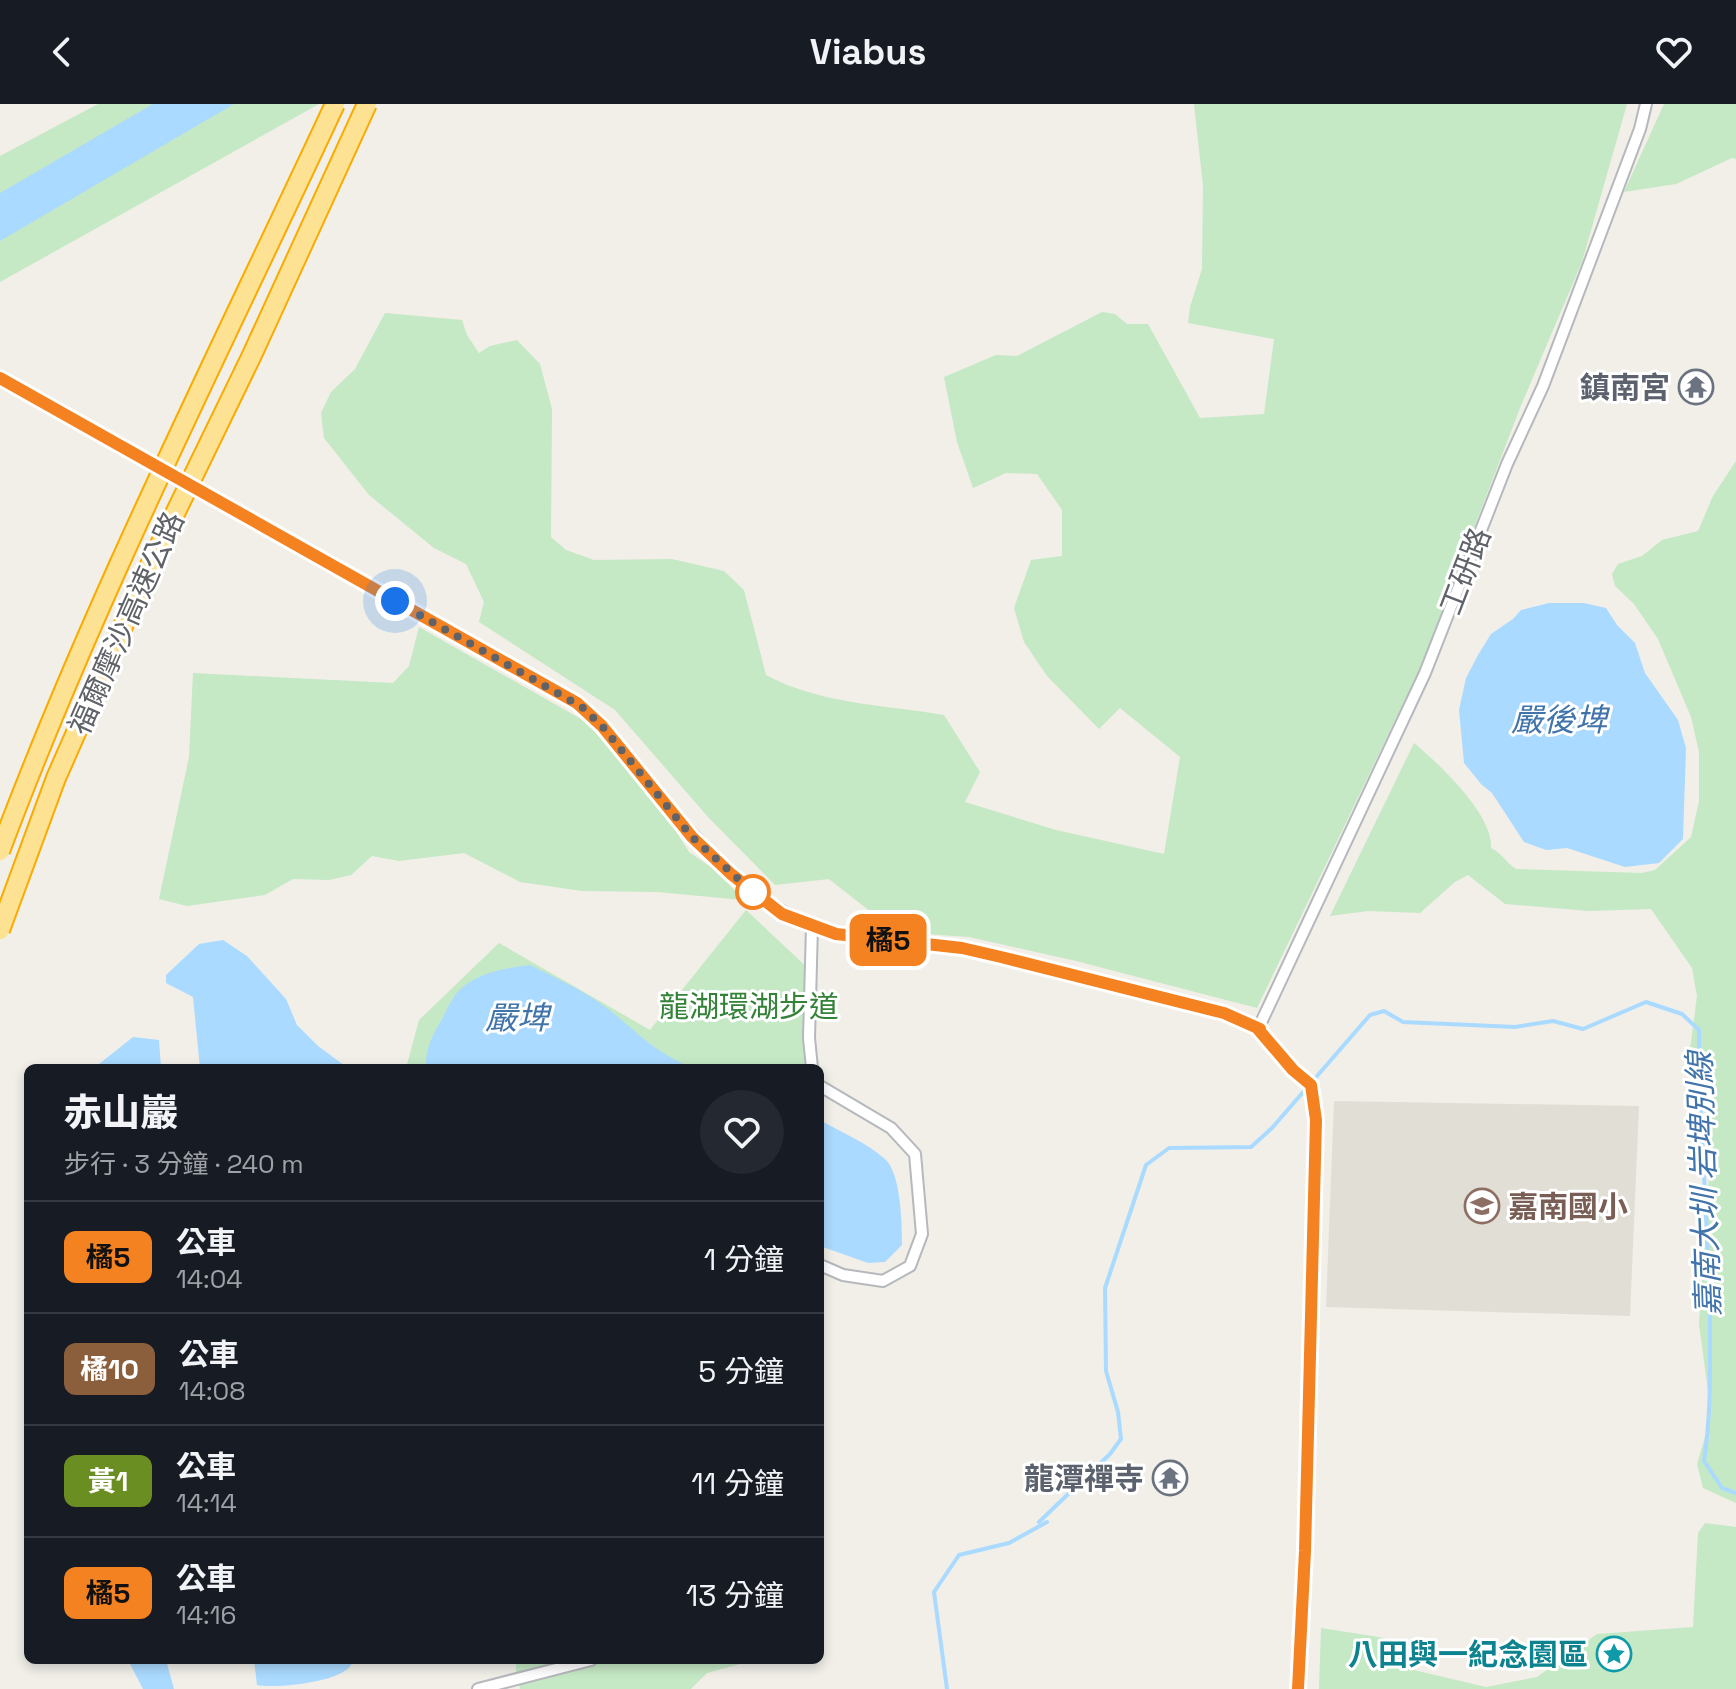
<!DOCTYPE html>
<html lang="zh-TW">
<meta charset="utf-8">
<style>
body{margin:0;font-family:"Space Grotesk","Noto Sans TC",sans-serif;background:#242831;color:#f1f3f6;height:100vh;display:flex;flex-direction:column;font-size:30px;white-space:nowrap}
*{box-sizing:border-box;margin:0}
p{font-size:26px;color:#9ea1a6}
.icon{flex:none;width:44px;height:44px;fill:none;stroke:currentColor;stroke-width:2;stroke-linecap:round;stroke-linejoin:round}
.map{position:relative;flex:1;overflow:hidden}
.sheet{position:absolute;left:24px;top:960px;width:800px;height:600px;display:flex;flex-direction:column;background:#171b24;border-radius:12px;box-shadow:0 4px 12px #0003}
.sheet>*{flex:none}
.badge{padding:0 16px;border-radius:12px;font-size:28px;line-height:52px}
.you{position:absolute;width:40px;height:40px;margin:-20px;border:6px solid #fff;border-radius:50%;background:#1a73e8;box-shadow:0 0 0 12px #1a73e833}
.map>.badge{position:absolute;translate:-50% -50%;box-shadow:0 0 0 4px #fff}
.round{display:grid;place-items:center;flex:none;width:84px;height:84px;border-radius:42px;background:#242831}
.overview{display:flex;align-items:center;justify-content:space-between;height:136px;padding:0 40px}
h1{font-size:38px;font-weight:800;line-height:60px}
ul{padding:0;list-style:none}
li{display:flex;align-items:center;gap:24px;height:112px;padding:0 40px;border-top:2px solid #363941}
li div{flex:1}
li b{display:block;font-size:30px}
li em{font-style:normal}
li .badge{min-width:88px;font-weight:700;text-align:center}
header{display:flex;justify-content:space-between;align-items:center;height:104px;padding:0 40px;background:#171b24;font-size:36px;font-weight:800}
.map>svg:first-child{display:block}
</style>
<header><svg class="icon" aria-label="back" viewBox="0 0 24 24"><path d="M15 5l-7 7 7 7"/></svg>Viabus<svg class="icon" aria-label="heart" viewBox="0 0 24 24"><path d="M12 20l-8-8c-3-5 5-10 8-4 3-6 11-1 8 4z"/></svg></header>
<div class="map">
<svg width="1736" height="1585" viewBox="0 0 1736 1585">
<rect width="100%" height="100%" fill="#f1efe8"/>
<path fill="#e1ded6" d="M1334,997l305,5 -9,210 -304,-9z"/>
<g fill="#c5e8c5">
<path d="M98,0h221l-319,178v-126z"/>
<path d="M1194,0h433l-45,158 -62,146 -99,258 -164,342 -181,-47 -107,-24 -102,-7 4,-18 -42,-33 -54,6 -67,-68 -93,-107 -136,-88 5,-20 -18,-38 -32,-16 -65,-53 -45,-57 -3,-25 10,-21 24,-23 30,-56 77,7 5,15 12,18 11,-7 27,-6 23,24 12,45 -1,128 15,13 28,10 78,-1 52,12 20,19 22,85c53,29 119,30 178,40l36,57 -15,30 91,28 108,24 16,-97 -60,-49 -21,21 -52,-53 -23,-34 -10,-34 17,-48 31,-4v-46l-25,-36 -31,-1 -33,15 -16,-46 -13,-65 52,-22 21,1 85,-44 13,2 12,10h21l52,94 64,-4 10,-75 -86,-16 2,-16 12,-38 1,-83z"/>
<path d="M1664,0h72v55l-4,-1 -56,26 -52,8z"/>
<path d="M1736,357v1042l-33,-15 -6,-24 10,-34 2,-32 -10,-74 11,-164 -2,-35 -19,-68 8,-61 -5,-28 -41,-59 -62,2 -84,-7 -37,-29 -13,7 -35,31 -52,-2 -38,5 84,-173c24,20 80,72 77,105 11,5 14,14 25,21l126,4 13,-3 36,-33 8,-36v-49l-8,-35 -33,-78 -24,-35 -19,-18 -3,-12 6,-10 24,-8 20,-16 36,-9 15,-35z"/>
<path d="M419,523l162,92 34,32 49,61 25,40 29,20 25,28 -86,-8 -75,-1 -62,-9 -56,-29 -65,8 -27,-5 -21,19 -22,5 -36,-1 -28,16 -78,11 -28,-7 30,-142 4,-84 200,10 16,-17z"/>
<path d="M746,806l66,62v96h-406l13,-48 80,-77 151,87z"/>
<path d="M1705,1419l31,4v162h-417l2,-61 64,10 29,32 72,17 51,-10 60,-43 96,-7 5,-94z"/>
<path d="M516,1556h239l-48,13 -16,16h-171l-4,-18z"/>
</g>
<g fill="#aadaff">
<path d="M153,0h81l-234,137v-48z"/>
<path d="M1549,499h35l22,5 11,17 18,18 10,30 33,47 8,28 -3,91 -24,24 -34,4 -58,-19 -21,2 -22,-8 -32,-49 -11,-9 -17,-21 -5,-53 7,-32 12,-23 13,-21 22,-15 8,-9z"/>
<path d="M223,836l24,16 39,43 11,26 21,21 30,22h-148l-7,-71 -27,-14v-8l33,-31z"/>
<path d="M530,861c22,11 46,22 67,36 35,24 53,51 97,67h-268c-1,-17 6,-33 15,-47 5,-9 9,-19 15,-27 17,-21 49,-26 74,-29z"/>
<path d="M133,933l26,3 2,28h-67z"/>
<path d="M820,1016c21,12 47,23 65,39 16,14 17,65 17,86l-17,17 -17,1 -48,-17z"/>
<path d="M128,1556h38l8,29h-31z"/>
<path d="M254,1556h99c-2,22 -78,29 -96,25z"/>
</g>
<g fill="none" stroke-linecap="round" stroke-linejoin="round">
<g stroke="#aadaff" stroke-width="4">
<path d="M1039,1418l71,-68 11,-15 -3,-27 -12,-41 -1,-83 41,-123 23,-17 82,-1 21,-19 98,-113 14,-4 19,11 112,5 38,-6 30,8 63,-27 36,12 17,16c0,99 10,197 11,296 0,45 1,89 -6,135l18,27 14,5"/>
<path d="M947,1585l-13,-97 25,-37 50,-12 38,-21"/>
</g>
<g stroke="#b5b8bc" stroke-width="14">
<g id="minor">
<path d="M812,964l-3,-30 3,-112"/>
<path d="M820,982l71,42 24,26 7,80 -12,32 -27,15 -40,-6 -23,-10"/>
<path d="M478,1585l113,-29"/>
<path d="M1298,1585l7,-138 11,-431 -5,-35 -18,-15 -35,-41 167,-356 82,-209 36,-78 97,-257 6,-25"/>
</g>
</g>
<g stroke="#b5b8bc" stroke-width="16">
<path id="tertiary" d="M0,274l577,325 25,23 68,85 44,48 53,44 23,14 46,17 126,14 39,9 223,56 36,16"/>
</g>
<use href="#minor" stroke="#fff" stroke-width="10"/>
<use href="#tertiary" stroke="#fff" stroke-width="12"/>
<g stroke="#f9ab00" stroke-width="22" stroke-linecap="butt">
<g id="motorway-bridge">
<path d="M0,747c96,-256 220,-500 335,-747"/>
<path d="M0,826l56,-152 94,-213 102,-210 115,-251"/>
</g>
</g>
<use href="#motorway-bridge" stroke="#fde293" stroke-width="18"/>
</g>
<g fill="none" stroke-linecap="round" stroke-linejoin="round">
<g stroke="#fff" stroke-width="18">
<path id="line" d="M0,274l577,325 25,23 90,111 39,37 51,40 54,20 126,14 39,9 223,56 36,16h-2l35,41 18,15 5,35 -11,431 -7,138"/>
</g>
<use href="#line" stroke="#f58220" stroke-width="12"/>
<path stroke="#5f6368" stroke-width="8" stroke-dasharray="0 14.4" d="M395,497l187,106 20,19 90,111 64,58 -3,-3"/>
</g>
<defs>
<g id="temple-ring" transform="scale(1.8)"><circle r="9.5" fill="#fff" stroke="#6b7280" stroke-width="1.5"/><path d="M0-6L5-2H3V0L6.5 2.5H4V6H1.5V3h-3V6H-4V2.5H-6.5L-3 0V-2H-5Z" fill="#6b7280"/></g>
<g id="school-ring" transform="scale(1.8)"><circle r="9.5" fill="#fff" stroke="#8d6e63" stroke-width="1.5"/><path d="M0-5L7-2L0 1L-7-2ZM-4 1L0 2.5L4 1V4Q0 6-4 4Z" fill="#8d6e63"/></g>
<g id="sight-ring" transform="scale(1.8)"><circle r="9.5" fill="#fff" stroke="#0f9aa8" stroke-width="1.5"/><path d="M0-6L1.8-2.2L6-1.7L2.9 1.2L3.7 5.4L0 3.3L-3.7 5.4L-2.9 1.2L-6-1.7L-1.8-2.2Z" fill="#0f9aa8"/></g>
</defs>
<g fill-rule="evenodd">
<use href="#temple-ring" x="1696" y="283"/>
<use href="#school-ring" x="1482" y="1102"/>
<use href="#temple-ring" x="1170" y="1374"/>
<use href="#sight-ring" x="1614" y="1550"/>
</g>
<circle fill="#fff" stroke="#f58220" stroke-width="4" cx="753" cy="788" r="16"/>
<g text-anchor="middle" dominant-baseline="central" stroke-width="6" stroke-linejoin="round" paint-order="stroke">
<g font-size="30" font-weight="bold" fill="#5b616d" stroke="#fff" text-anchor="end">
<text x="1670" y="283">鎮南宮</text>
<text x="1144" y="1374">龍潭禪寺</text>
</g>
<g font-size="30" fill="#5f6368" stroke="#fff">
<text transform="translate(1465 467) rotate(-69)">工研路</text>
<text transform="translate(126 519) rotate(-66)">福爾摩沙高速公路</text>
</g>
<g font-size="30" fill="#348238" stroke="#fff">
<text x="749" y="902">龍湖環湖步道</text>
</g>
<g font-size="30" font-weight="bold" fill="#785e54" stroke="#fff" text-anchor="start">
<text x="1508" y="1102">嘉南國小</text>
</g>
<g font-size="30" font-weight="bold" fill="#0d838f" stroke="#fff" text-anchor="end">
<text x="1588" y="1550">八田與一紀念園區</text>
</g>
<g font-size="32" font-style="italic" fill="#4174aa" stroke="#fff">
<text x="1559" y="616">嚴後埤</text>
<text x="517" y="914">嚴埤</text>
<text transform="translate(1704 1080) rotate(-92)">嘉南大圳 岩埤別線</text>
</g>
</g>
</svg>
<div class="you" style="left:395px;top:497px"></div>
<b class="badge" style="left:888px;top:836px;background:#f58220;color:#111">橘5</b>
<section class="sheet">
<div class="overview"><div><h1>赤山巖</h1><p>步行 · 3 分鐘 · 240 m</p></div><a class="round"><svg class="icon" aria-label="heart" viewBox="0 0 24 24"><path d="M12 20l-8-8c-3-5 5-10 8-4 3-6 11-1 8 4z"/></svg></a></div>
<ul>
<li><span class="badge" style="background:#f58220;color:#111">橘5</span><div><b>公車</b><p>14:04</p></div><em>1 分鐘</em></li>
<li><span class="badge" style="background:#8b5e3c;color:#fff">橘10</span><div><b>公車</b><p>14:08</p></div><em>5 分鐘</em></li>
<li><span class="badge" style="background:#6b8e23;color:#fff">黃1</span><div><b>公車</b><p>14:14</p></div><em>11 分鐘</em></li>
<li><span class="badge" style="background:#f58220;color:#111">橘5</span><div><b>公車</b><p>14:16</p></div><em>13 分鐘</em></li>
</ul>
</section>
</div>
